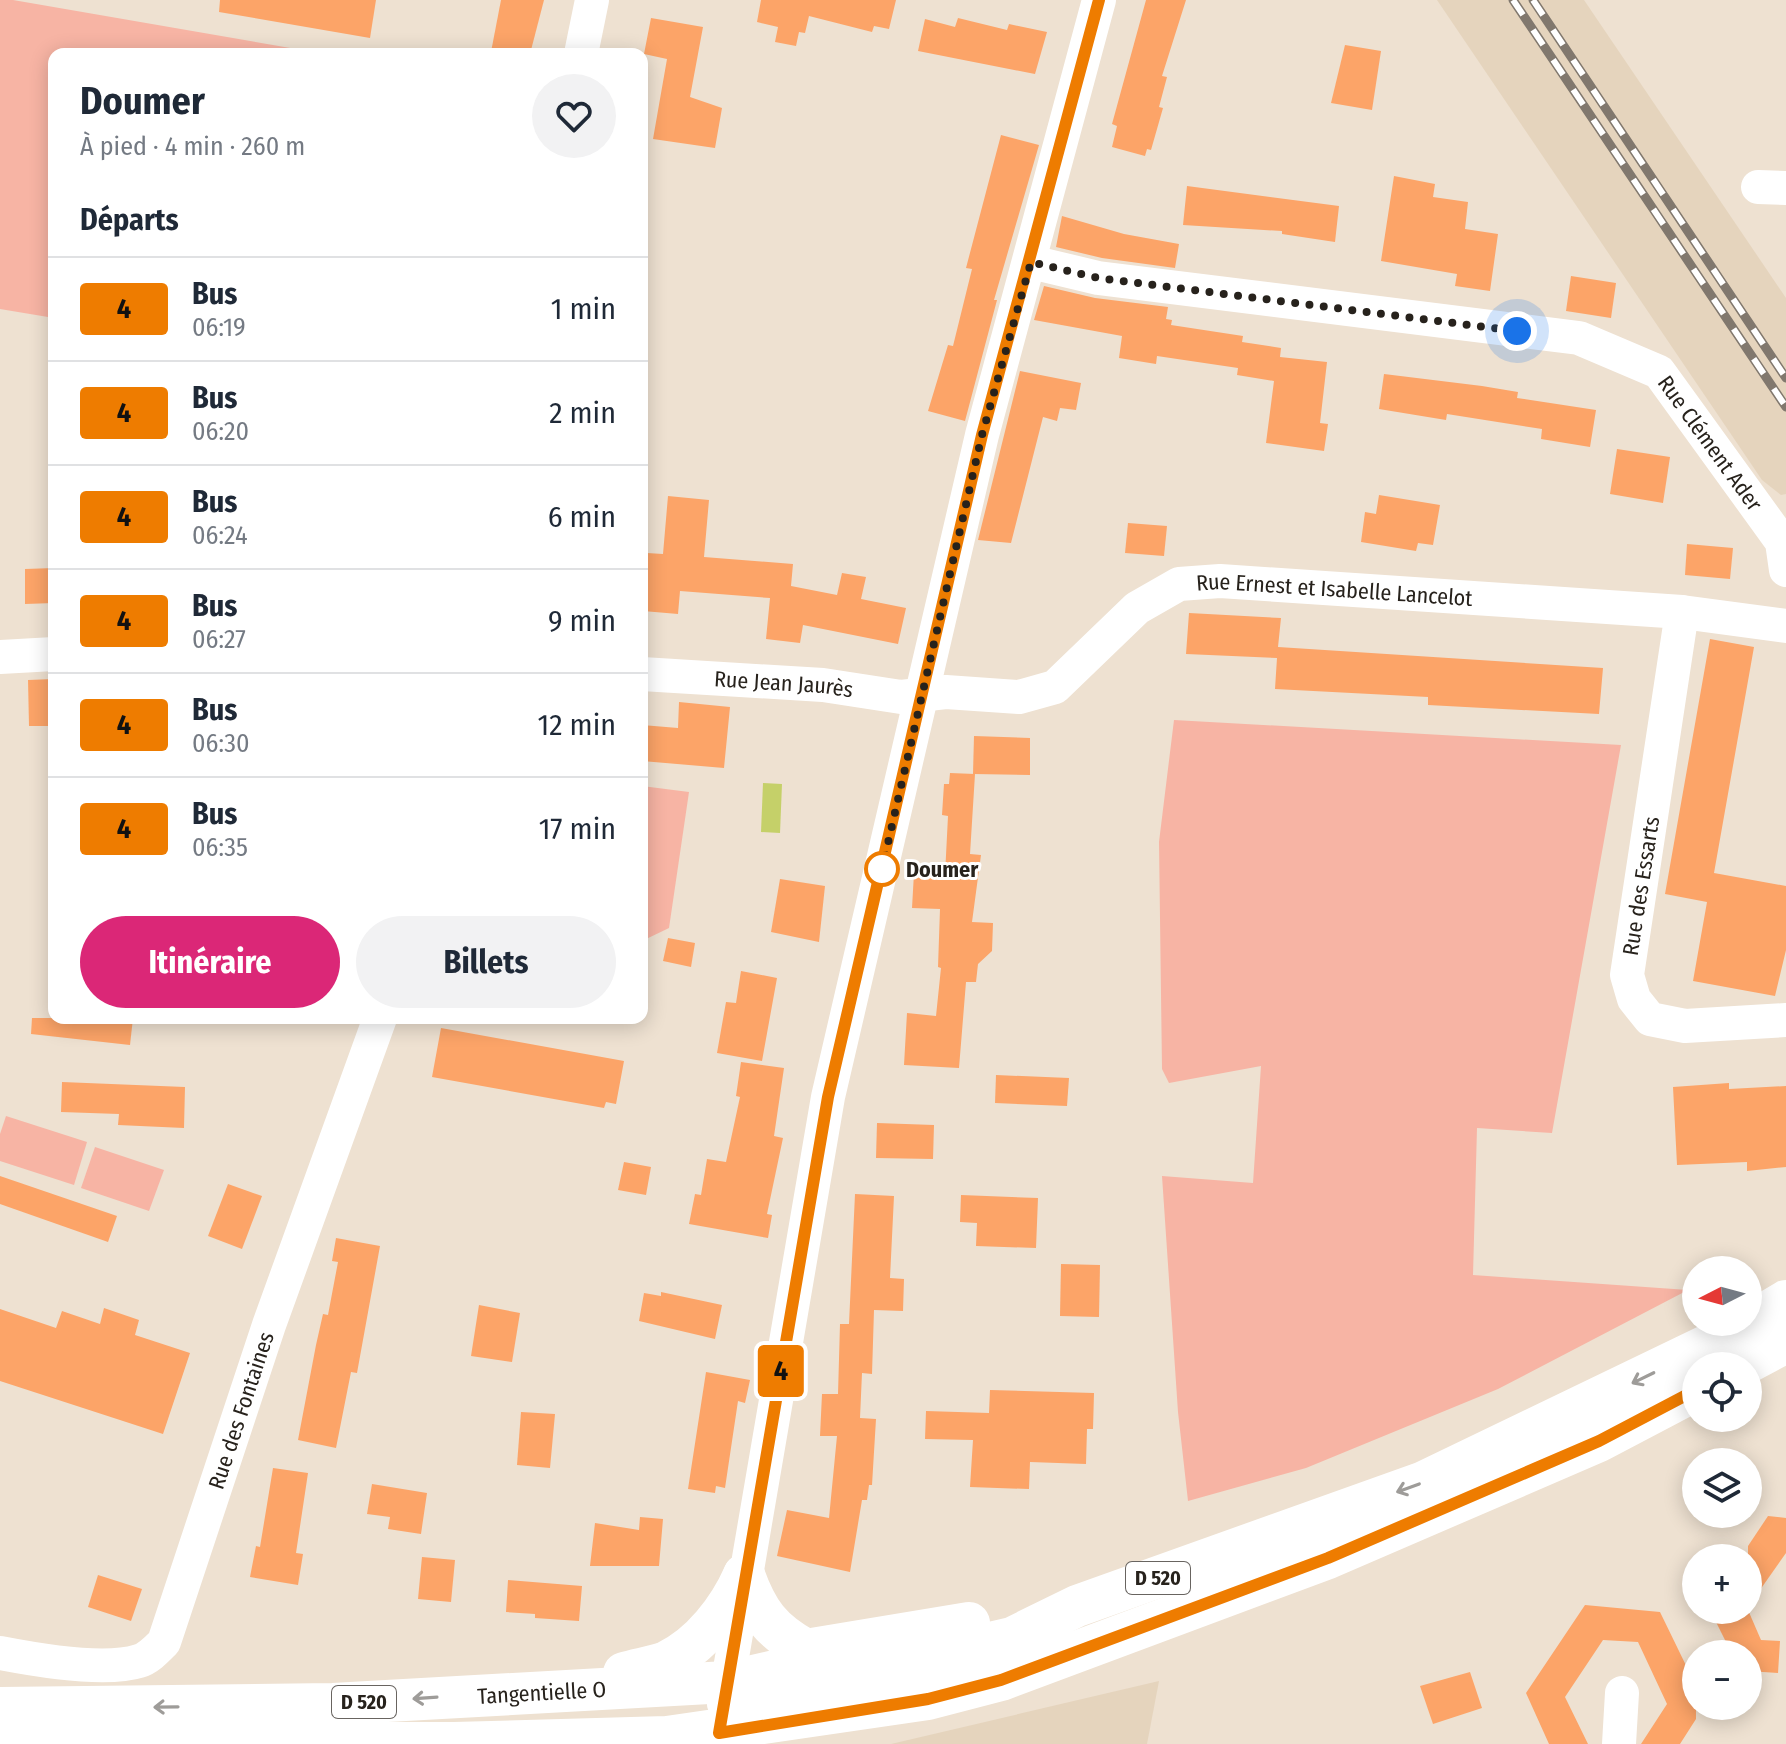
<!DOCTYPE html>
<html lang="fr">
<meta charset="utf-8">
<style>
body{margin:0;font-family:"Fira Sans Condensed",sans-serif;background:#f2f2f3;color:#1f2937;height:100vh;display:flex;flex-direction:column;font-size:30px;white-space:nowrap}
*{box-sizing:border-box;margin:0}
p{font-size:26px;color:#747a83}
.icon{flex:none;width:44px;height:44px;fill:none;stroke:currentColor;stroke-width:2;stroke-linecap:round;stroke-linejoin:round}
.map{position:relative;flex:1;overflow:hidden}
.details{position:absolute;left:48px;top:48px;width:600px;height:976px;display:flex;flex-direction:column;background:#fff;border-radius:16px;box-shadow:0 4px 20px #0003}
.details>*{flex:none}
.badge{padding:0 16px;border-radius:6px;font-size:28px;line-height:52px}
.needle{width:52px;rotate:264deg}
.buttons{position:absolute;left:1682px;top:1256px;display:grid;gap:16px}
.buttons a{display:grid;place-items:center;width:80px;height:80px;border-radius:50%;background:#fff;box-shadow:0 4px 20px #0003;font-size:40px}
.you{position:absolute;width:40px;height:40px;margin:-20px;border:6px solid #fff;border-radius:50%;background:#1a73e8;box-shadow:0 0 0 12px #1a73e833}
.map>.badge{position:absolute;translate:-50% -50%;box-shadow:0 0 0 4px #fff}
h2{padding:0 32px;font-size:30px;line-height:72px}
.round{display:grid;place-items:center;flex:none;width:84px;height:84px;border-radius:42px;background:#f2f2f3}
.overview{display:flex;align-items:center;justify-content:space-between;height:136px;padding:0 32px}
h1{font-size:38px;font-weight:700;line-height:60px}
.action{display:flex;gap:16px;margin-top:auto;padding:16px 32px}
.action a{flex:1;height:92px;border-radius:48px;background:#db2777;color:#fff;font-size:32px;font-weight:700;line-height:92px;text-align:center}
.action a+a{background:#f2f2f3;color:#1f2937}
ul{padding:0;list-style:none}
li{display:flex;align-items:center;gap:24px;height:104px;padding:0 32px;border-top:2px solid #e0e1e3}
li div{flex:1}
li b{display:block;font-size:30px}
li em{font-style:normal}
li .badge{min-width:88px;font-weight:700;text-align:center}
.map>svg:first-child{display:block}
</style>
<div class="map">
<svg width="1786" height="1744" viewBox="0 0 1786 1744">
<rect width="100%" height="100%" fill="#eee1d1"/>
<g fill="#e5d4bd">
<path d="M1437,0h147l202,298v196l-5,1 -19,-15z"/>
<path d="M1159,1681l-12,63h-256z"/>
</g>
<g fill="#f7b4a4">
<path d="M0,0h13l312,54h-271v264l-54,-9z"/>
<path d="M1174,720l447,25 -69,388 -75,-5 -4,147 215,15 -190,99 -192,79 -118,33 -10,-89 -16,-236 91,7 8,-117 -92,17 -7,-14 -3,-227z"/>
<path d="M642,786l47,6 -20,136 -27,13z"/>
<path d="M6,1116l81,26 -13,43 -74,-24v-27z"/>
<path d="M95,1147l69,23 -15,41 -68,-23z"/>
</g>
<path fill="#c5d069" d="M763,783l19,1 -2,49 -19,-1z"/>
<g fill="#fca468">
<path d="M220,0h156l-6,38 -151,-26z"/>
<path d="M501,0h43l-14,54 -39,-2z"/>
<path d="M761,0h135l-7,29 -15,-3 -2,6 -63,-16 -4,17 -6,-1 -3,14 -21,-4 3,-15 -21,-5z"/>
<path d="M1146,0h40l-24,76 5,1 -8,30 4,1 -12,42 -4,-1 -2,7 -33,-9 5,-21 -5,-2z"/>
<path d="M651,18l52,9 -13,70 32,11 -7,40 -62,-9 14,-80 -23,-5z"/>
<path d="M958,18l49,12 2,-6 38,8 -12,42 -117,-23 7,-32 30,8z"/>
<path d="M1345,45l36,6 -9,59 -41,-7z"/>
<path d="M1001,135l38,10 -45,155h3l-32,121 -37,-10 20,-66 5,1 19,-77 -6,-1z"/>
<path d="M1394,176l41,8 -2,13 35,5 -3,27 33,5 -8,57 -35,-5 2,-12 -76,-13z"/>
<path d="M1187,186l152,20 -4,36 -53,-8v-3l-99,-6z"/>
<path d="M1062,216l62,18 55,10 -4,24 -73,-10 -46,-11z"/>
<path d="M1571,276l45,7 -5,35 -45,-7z"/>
<path d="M1044,286l51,12 73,9 -2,12 6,1 -1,5 72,11 -1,6 39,6 -1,9 47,5 -7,61 8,1 -4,27 -58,-8 8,-62 -37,-6 1,-7 -81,-12 -1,8 -37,-6 3,-22 -88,-16z"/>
<path d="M1020,371l61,12 -5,27 -16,-2 -3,13 -14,-4 -32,126 -33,-3z"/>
<path d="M1384,374l98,12 36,6 -1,6 79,12 -6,37 -49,-8 1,-10 -95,-15 -1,6 -67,-11z"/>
<path d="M1617,449l53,8 -7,46 -53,-9z"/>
<path d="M1379,495l61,10 -7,40 -15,-2 -2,8 -55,-9 4,-30 11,2z"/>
<path d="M668,496l41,4 -5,57 89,7 -2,22 46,9 5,-22 24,4 -5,22 45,9 -8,36 -95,-19 -3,18 -34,-4 4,-41 -90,-7 -2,23 -35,-3 4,-58 16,1z"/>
<path d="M1128,523l39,3 -3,30 -39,-3z"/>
<path d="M1687,544l46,4 -3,31 -45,-4z"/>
<path d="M54,568v35l-29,1v-35z"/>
<path d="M1189,613l92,5 -3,29 325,21 -4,46 -171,-9v-8l-153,-8 2,-31 -91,-4z"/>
<path d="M1710,639l44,8 -40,226 72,13v64l-11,46 -82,-15 14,-79 -42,-8z"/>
<path d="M54,679v47h-25l-1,-46z"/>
<path d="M679,702l51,5 -6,61 -82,-7v-36l36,3z"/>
<path d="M974,736l56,2v37l-57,-1z"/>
<path d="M950,773l25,1 -5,80 11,1 -9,67 21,1 -1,28 -14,13 -2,18h-10l-7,86 -55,-3 3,-52 29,3 5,-48 -3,-1 2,-58 -28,-1 2,-35 31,2 3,-59 -6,-1 2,-31h5z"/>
<path d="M780,879l45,7 -6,56 -48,-10z"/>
<path d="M668,938l27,5 -4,24 -28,-6z"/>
<path d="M741,971l36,7 -15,83 -45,-8 9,-51 10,1z"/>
<path d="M32,1018h101l-3,27 -99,-11z"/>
<path d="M441,1028l183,33 -8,43 -10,-2 -2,6 -172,-31z"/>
<path d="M741,1062l43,6 -10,68 9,2 -16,76 5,1 -4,23 -79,-14 6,-30 6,1 6,-36 19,3 14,-65 -4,-1z"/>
<path d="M996,1075l73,3 -2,28 -72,-3z"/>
<path d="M62,1082l123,5 -1,41 -66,-3 1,-11 -58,-2z"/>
<path d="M1729,1083v6l57,-3v81l-39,4v-9l-70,3 -4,-78z"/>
<path d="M877,1123l57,2 -1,34 -57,-1z"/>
<path d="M624,1162l27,5 -5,28 -28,-5z"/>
<path d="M0,1176l117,40 -9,26 -108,-38z"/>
<path d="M228,1184l34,12 -20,53 -34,-13z"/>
<path d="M855,1194l39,2 -4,82 14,1 -1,32 -29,-1 -2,64 -10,-1 -2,45 16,1 -4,66h-3l-2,15h-5l-12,72 -73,-16 10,-46 42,8 8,-82h-17l2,-42h16l2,-70h9z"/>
<path d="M961,1195l77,3 -2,50 -60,-2 1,-23 -17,-1z"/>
<path d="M336,1238l44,8 -23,127 -6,-1 -15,76 -38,-8 18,-95 7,-31 5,1 10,-53 -6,-1z"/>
<path d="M1061,1264l39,1 -1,52 -39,-1z"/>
<path d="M661,1292l61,13 -7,34 -76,-18 5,-28 17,3z"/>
<path d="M479,1305l41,8 -8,49 -41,-6z"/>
<path d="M104,1308l35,12 -4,15 55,18 -27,81 -163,-53v-72l56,19 6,-17 38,13z"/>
<path d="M706,1372l44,8 -5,23 -7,-2 -13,87 -9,-2 -1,7 -27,-4z"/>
<path d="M990,1390l104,3 -1,36h-6l-1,35 -56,-2 -1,27 -59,-2 3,-47 -48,-1 1,-28 63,2z"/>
<path d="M521,1412l34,2 -5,54 -33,-3z"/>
<path d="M273,1468l35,5 -12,80 7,1 -5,31 -48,-8 6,-31 4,1z"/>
<path d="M372,1484l55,9 -6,41 -33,-5 2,-12 -23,-3z"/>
<path d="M1768,1516l18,2v35l-38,54v-61z"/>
<path d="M640,1517l23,2 -4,47h-69l5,-43 44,7z"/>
<path d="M422,1557l33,3 -4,42 -33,-3z"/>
<path d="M98,1575l44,14 -11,32 -43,-14z"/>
<path d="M508,1580l74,6 -3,35 -44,-3v-4l-29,-2z"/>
<path d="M1585,1605l75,7 36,74v33l-16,25h-39l26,-40 -29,-62 -35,-2 -38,57 23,47h-39l-23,-51z"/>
<path d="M1710,1610h38l13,30 19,1 -2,32 -30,-2v-17h-16z"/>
<path d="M1470,1672l12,36 -49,16 -13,-38z"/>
</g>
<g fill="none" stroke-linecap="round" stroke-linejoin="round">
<g stroke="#fff" stroke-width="34">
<path d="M581,54l11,-54"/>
<path d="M1758,187l28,1"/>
<path id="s1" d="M1031,262l67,16 481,60 80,34 123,170 4,28"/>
<path d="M1682,612l-55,363 7,24 16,20 35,7 101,-6"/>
<path d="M0,657l54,-3"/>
<path id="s2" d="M642,674l181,11 78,12 45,-5 73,5 36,-10 82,-79 42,-24 41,-3 462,31 104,14"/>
<path id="s3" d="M0,1653c36,7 104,19 139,8 10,-3 18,-12 25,-19l105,-317 111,-307"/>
<path d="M724,1704l104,-607 154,-662 117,-435"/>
<path d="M1619,1744l3,-51"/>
</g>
<g stroke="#fff" stroke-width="42">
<path d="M1741,1366l45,-24"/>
<path d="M744,1575c13,37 27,56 62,75l163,-27"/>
<path d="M624,1673c13,-4 29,-6 42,-11 35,-16 63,-53 78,-87"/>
<path id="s4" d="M0,1708l333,-4 394,-22 48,-11"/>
<path d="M719,1733l13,-21 12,-12 268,-62 65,-32 347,-124 301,-145 61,-36"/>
<path d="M0,1743h454l213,-6 261,-38 73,-19 327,-122 271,-117 97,-51"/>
</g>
<g stroke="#81786e" stroke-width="9">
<g id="rail">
<path d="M1513,0l273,407"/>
<path d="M1533,0l253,378"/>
</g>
</g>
<use href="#rail" stroke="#fff" stroke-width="6" stroke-dasharray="18" stroke-linecap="butt"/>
</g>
<defs><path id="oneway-shaft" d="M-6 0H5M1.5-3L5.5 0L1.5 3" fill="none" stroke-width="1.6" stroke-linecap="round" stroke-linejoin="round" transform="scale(2)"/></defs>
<g stroke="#9e9c99">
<use href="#oneway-shaft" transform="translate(1643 1378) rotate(154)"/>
<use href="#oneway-shaft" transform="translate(1408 1488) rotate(160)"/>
<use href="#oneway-shaft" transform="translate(425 1698) rotate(176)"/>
<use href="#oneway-shaft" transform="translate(166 1707) rotate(179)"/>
</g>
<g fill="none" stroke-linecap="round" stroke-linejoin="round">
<g stroke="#fff" stroke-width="18">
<path id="line" d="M1099,0l-117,435 -154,662 -109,636 209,-34 73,-19 327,-122 271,-117 97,-51"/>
</g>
<use href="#line" stroke="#ee7c00" stroke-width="12"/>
<path stroke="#27221c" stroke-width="8" stroke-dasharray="0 14.4" d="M882,869l100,-434 49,-173 67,16 419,53"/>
</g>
<circle fill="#fff" stroke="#ee7c00" stroke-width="4" cx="882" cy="869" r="16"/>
<g text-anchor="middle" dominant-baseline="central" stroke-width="6" stroke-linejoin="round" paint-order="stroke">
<g fill="#fff" stroke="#686460" stroke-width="2">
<rect x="1126" y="1562" width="64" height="32" rx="6"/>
<rect x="332" y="1686" width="64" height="32" rx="6"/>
</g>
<g font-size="20" font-weight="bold" fill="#27221c">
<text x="1158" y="1578">D 520</text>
<text x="364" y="1702">D 520</text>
</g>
<g font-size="22" fill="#27221c" stroke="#fff">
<text stroke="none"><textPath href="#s1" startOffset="728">Rue Clément Ader</textPath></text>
<text stroke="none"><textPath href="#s2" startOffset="734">Rue Ernest et Isabelle Lancelot</textPath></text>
<text stroke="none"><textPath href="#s2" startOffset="142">Rue Jean Jaurès</textPath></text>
<text transform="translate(1641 886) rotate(-81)">Rue des Essarts</text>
<text stroke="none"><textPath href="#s3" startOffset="416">Rue des Fontaines</textPath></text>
<text stroke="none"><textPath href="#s4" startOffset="542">Tangentielle O</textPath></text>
</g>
<g font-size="22" font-weight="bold" fill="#27221c" stroke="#fff" text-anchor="start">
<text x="906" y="869">Doumer</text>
</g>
</g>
</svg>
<div class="buttons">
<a><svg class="needle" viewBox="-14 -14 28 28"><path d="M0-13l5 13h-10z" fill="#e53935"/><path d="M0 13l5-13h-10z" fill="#747a83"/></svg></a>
<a><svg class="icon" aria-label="locate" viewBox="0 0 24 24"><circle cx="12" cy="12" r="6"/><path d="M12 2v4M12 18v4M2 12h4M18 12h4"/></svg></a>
<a><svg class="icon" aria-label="layers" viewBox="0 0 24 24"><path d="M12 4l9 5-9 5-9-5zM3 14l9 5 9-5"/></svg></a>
<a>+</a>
<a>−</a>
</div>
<div class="you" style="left:1517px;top:331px"></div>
<b class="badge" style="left:781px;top:1371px;background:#ee7c00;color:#111">4</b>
<section class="details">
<div class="overview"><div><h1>Doumer</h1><p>À pied · 4 min · 260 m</p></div><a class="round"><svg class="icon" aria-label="heart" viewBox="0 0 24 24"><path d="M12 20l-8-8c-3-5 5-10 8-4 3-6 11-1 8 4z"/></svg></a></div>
<h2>Départs</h2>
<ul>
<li><span class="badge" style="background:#ee7c00;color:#111">4</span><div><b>Bus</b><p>06:19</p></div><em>1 min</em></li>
<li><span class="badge" style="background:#ee7c00;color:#111">4</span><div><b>Bus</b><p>06:20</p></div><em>2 min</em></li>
<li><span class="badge" style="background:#ee7c00;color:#111">4</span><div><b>Bus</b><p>06:24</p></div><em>6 min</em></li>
<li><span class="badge" style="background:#ee7c00;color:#111">4</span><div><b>Bus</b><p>06:27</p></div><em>9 min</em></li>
<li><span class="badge" style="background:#ee7c00;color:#111">4</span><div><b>Bus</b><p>06:30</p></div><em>12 min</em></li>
<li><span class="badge" style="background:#ee7c00;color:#111">4</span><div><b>Bus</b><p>06:35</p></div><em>17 min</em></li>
</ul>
<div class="action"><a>Itinéraire</a><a>Billets</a></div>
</section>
</div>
